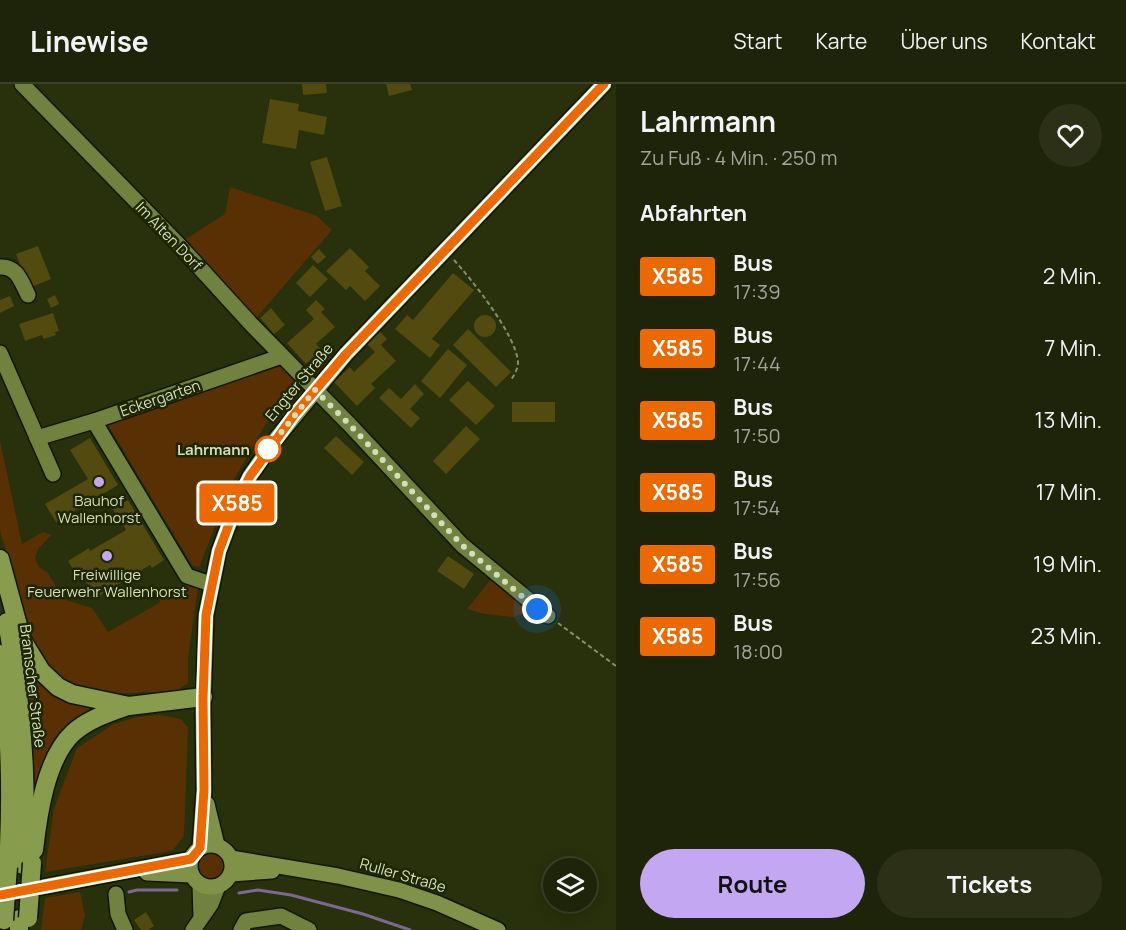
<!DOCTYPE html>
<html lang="de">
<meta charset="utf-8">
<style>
body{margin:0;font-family:Manrope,sans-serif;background:#2b3017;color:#f1f3f6;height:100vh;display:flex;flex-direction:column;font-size:22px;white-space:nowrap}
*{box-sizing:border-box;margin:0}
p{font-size:20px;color:#a1a49c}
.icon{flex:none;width:33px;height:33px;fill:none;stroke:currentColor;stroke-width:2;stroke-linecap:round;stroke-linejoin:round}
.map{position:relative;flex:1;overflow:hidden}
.panel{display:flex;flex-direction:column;background:#1e2409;width:510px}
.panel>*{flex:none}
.badge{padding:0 12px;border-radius:4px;font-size:21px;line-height:39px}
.fabs{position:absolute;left:543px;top:774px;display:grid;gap:12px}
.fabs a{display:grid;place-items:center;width:54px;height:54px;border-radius:50%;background:#1e2409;box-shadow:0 3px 15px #0003,0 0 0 2px #3c412a;font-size:30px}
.you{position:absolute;width:30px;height:30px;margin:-15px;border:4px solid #fff;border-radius:50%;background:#1a73e8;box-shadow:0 0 0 9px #1a73e833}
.map>.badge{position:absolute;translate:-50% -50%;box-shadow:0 0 0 3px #fff}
h2{padding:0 24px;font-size:22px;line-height:54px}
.round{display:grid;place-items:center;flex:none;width:63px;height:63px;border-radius:32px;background:#2b3017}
.head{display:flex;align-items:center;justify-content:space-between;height:102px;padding:0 24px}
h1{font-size:28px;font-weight:700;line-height:45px}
.primary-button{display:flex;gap:12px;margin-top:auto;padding:12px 24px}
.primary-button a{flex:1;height:69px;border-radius:36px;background:#c3a7f2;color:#111;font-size:24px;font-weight:700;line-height:69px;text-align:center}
.primary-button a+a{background:#2b3017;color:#f1f3f6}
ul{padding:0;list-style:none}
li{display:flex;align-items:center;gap:18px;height:72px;padding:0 24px}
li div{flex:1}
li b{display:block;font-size:22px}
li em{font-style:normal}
li .badge{min-width:66px;font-weight:700;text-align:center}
header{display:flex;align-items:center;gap:36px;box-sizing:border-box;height:84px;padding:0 30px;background:#1e2409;border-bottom:2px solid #3c412a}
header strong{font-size:28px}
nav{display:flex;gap:33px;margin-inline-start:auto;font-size:21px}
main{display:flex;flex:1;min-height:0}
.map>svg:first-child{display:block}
</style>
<header>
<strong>Linewise</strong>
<nav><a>Start</a><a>Karte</a><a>Über uns</a><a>Kontakt</a></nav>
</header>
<main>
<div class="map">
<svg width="616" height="846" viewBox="0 0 616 846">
<rect width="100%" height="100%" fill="#28300c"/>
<g fill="#593003">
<path d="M230,103l87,29 15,14 -81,94 -73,-80 47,-30z"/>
<path d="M280,280l20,21 -35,40 -35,62 -31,81 -7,-3 -85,-142z"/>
<path d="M0,357l22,103 21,-12 8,3 -13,14 -3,9 4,9 9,6 15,26 29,9 16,24 51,-29 8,-12 15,-7 16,2 -10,73v24l-13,9 -22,5 -1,-5c-25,2 -53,3 -77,-6 -44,-16 -53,-84 -64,-123 -3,-11 -10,-23 -11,-34 0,-29 0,-59 0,-88z"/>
<path d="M496,489l41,36 -24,8 -28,-3 -18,-5z"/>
<path d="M15,549l15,33 82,41 -52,34 -32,104z"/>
<path d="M161,631l20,4 7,9 -4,108 -12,15 -127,21 9,-63 23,-61 37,-24 23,-7z"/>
<circle cx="211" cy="782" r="13"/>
<path d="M80,808l5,23 -4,15h-40l4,-32z"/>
</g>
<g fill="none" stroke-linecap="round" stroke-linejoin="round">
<g stroke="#7c6892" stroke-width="3">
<path d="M129,808l8,-2h40"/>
<path d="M239,809l19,-3 33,5 72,19 47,16"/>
</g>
</g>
<g fill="#524a0e">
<path d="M302,0h24l1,9 -24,2z"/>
<path d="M386,0h24l2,6 -23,6z"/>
<path d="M270,15l29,5 -1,7 29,6 -3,18 -25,-5 -3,19 -34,-6z"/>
<path d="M327,73l15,49 -17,5 -15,-49z"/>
<path d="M38,162l13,33 -22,9 -13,-34z"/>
<path d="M350,164l19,19 -4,4 15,15 -15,15 -15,-15 -4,4 -20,-19z"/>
<path d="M319,165l7,8 -8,7 -7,-7z"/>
<path d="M313,181l15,14 -18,18 -14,-14z"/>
<path d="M453,189l21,17 -42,49 8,6 -10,13 -35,-29 12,-14 6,5z"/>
<path d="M55,211l4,9 -8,4 -4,-9z"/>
<path d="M10,212l4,10 -14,7v-13z"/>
<path d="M316,216l9,9 -4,3 14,15 -19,17 6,6 -16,14 -19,-21 27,-24 -8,-9z"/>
<path d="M271,224l14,17 -11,9 -14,-16z"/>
<path d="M53,229l6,18 -4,1 1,3 -12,4 -2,-4 -17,6 -6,-17z"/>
<circle cx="485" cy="242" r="11"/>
<path d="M468,245l43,43 -15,15 -43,-42z"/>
<path d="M380,248l7,7 -6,6 15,16 -25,23 4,4 -18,18 -23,-24 16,-15 4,5 21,-20 -8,-8z"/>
<path d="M448,265l19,16 -27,33 -19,-17z"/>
<path d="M468,297l27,25 -19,19 -27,-25z"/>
<path d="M415,300l9,10 -14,15 10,9 -9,10 -32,-30 10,-10 12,11z"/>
<rect x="512" y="318" width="43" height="20"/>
<path d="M466,342l14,13 -34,35 -13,-13z"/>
<path d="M336,352l28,26 -12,13 -28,-27z"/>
<path d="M90,354l28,47 -62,37 -11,-18 43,-25 -18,-29z"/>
<path d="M128,416l36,60 -12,8 -2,-3 -54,33 -11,-18 -4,2 -13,-21 21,-13 1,3 36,-21 -13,-21z"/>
<path d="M448,472l26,18 -10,15 -27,-18z"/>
<path d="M146,828l8,14 -6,4h-7l-7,-10z"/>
</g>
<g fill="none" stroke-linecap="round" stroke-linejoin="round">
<g stroke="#121703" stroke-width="18">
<g id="minor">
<path d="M22,0l156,160 73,80 99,101 112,120 86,71"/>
<path d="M0,183c17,-1 21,14 28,28"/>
<path d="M0,269l53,121"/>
<path d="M94,337l93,155 24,8"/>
<path d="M37,354l57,-17 188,-65"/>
<path d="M200,800l1,33"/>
<path d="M116,810l2,20 7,16"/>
<path d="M193,846l18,-26 7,-18"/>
<path d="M241,846l5,-9 35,-5 28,14"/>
</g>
</g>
<g stroke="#121703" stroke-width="18">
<g id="major">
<path d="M207,720l10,41"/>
<circle cx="211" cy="782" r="21"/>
<path d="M200,764l4,-58 -1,-80 3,-95 13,-64 19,-51 12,-24 25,-36 71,-86 258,-270"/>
<path d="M231,774l107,18 61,14 38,13 61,27"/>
<path d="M147,789l45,2"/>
<path d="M231,790l41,-3"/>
<path d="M0,811l191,-36"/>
</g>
</g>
<g stroke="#121703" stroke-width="21">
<g id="highway">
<path d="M0,475l22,81 19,31 17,16 14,7 57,12 74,-9"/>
<path d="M7,538c15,80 21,161 16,243"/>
<path d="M0,570c11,71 12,142 8,213"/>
<path d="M34,766c4,-36 12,-92 39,-117 15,-14 36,-20 54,-27"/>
<path d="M19,846v-11"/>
</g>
</g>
<g stroke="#868f6c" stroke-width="2" stroke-dasharray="4.5 3" stroke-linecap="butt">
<path d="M454,176c18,20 63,76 64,103 0,6 -4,12 -7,17"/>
<path d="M558,539l58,43"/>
</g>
<use href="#minor" stroke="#71823e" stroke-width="15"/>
<use href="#major" stroke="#7f9247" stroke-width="15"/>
<use href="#highway" stroke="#889c4d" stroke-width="18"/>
<g stroke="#121703" stroke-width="21" stroke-linecap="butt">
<g id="highway-bridge">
<path d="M28,834l4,-55"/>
<path d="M4,836l4,-53"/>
</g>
</g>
<use href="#highway-bridge" stroke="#889c4d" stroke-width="18"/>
</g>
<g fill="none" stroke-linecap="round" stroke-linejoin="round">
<g stroke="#fff" stroke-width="14">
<path id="line" d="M0,811l191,-36 9,-11 4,-58 -1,-92 3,-83 13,-64 19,-51 12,-24 44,-61 52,-61 258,-270"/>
</g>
<use href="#line" stroke="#ec6800" stroke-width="9"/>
<path stroke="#d4debc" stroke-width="6" stroke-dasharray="0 10.8" d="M268,365l47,-59 35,35 112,120 75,64"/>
</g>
<circle fill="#fff" stroke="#ec6800" stroke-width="3" cx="268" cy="365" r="12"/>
<g fill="#c3a7f2" stroke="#1e2602" stroke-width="2">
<circle cx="99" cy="398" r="6"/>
<circle cx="107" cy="472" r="6"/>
</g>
<g text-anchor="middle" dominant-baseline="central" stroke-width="5" stroke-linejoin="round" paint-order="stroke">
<g font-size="15" fill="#d4debc" stroke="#1e2602">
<text transform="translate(169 152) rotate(46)">Im Alten Dorf</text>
<text transform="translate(299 298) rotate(-50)">Engter Straße</text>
<text transform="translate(160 314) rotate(-19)">Eckergarten</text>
<text transform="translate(33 602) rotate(83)">Bramscher Straße</text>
<text transform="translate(403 791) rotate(16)">Ruller Straße</text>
</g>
<g font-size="15" font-weight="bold" fill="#d4debc" stroke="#1e2602" text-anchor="end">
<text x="250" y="365">Lahrmann</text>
</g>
<g font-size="15" fill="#d4debc" stroke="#1e2602">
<text x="99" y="416">Bauhof<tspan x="99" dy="17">Wallenhorst</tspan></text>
<text x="107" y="490">Freiwillige<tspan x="107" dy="17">Feuerwehr Wallenhorst</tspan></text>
</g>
</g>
</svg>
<div class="fabs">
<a><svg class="icon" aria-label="layers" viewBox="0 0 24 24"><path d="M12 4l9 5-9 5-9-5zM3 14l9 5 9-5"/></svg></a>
</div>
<div class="you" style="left:537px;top:525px"></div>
<b class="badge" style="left:237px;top:419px;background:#ec6800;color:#fff">X585</b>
</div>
<section class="panel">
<div class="head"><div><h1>Lahrmann</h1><p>Zu Fuß · 4 Min. · 250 m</p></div><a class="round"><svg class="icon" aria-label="heart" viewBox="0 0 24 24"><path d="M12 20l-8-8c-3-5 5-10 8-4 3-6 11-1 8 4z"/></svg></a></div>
<h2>Abfahrten</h2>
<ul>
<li><span class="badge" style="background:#ec6800;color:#fff">X585</span><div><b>Bus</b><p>17:39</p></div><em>2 Min.</em></li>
<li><span class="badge" style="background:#ec6800;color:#fff">X585</span><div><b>Bus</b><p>17:44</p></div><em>7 Min.</em></li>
<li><span class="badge" style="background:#ec6800;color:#fff">X585</span><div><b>Bus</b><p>17:50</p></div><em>13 Min.</em></li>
<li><span class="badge" style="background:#ec6800;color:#fff">X585</span><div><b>Bus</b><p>17:54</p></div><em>17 Min.</em></li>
<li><span class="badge" style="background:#ec6800;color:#fff">X585</span><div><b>Bus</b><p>17:56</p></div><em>19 Min.</em></li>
<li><span class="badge" style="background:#ec6800;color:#fff">X585</span><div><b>Bus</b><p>18:00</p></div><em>23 Min.</em></li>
</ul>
<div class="primary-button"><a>Route</a><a>Tickets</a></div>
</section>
</main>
